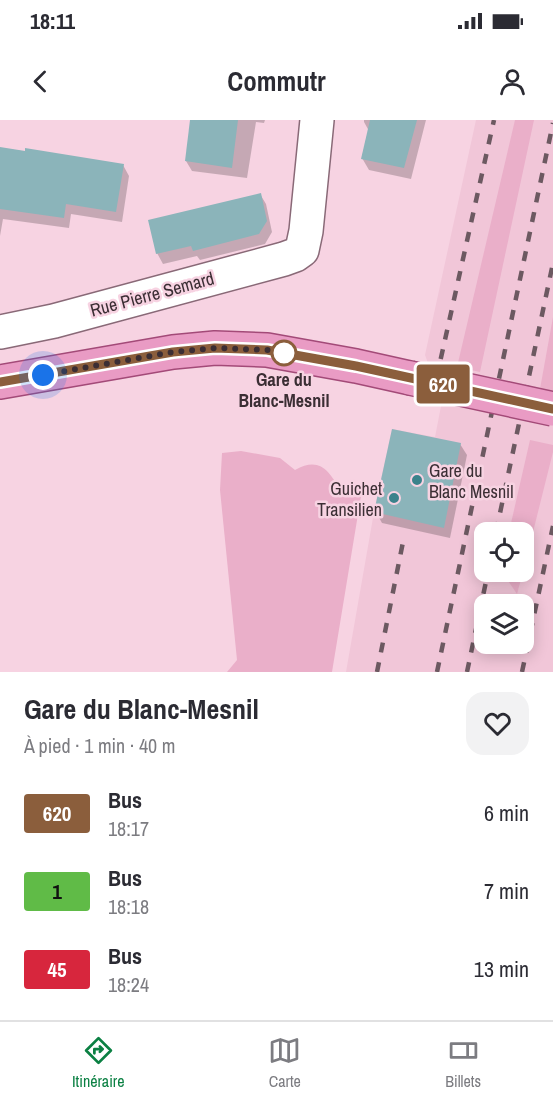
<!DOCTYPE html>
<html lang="fr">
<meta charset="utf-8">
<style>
body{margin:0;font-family:"Archivo Narrow",sans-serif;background:#f2f2f3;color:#2b2b33;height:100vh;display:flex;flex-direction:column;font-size:22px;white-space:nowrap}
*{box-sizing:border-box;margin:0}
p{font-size:20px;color:#7c7c81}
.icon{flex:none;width:33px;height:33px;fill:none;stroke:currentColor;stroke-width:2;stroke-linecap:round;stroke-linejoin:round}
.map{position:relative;height:552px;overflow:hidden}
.sheet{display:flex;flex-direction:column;background:#fff;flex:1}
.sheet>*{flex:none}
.badge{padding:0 12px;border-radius:4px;font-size:21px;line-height:39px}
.buttons{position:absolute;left:474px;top:402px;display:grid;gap:12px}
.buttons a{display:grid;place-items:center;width:60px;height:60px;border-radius:12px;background:#fff;box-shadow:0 3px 15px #0003;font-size:30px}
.you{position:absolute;width:30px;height:30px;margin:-15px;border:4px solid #fff;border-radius:50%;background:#1a73e8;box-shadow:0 0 0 9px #1a73e833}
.map>.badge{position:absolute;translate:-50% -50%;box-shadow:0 0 0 3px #fff}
.round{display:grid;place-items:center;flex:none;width:63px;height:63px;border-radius:18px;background:#f2f2f3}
.summary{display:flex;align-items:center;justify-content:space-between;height:102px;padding:0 24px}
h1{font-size:28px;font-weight:700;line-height:45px}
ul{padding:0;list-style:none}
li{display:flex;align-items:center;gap:18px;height:78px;padding:0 24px}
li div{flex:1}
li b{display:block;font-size:22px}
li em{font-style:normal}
li .badge{min-width:66px;font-weight:700;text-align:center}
.status{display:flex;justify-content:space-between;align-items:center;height:42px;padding:0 30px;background:#fff;direction:ltr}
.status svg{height:16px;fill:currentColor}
header{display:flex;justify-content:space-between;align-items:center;height:78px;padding:0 24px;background:#fff;font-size:27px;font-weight:700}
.dock{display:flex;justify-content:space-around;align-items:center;height:84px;border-top:2px solid #e1e1e2;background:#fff;font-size:16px;color:#7c7c81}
.dock a{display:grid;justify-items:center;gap:3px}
.dock .on{color:#0b8043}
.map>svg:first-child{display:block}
</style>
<div class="status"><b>18:11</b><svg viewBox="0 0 49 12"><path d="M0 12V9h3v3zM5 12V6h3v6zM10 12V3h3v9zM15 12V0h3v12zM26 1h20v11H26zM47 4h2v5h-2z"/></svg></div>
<header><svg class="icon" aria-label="back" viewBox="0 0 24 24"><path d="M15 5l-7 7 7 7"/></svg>Commutr<svg class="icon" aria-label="person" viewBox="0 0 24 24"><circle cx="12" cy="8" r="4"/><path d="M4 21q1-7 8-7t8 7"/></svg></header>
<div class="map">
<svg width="553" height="552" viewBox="0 0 553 552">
<rect width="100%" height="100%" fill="#f7d3e2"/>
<path fill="#f1c6d8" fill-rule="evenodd" d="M476,0h77v552h-207l28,-160 18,-83 43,8 7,-36 -17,-46zM484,412h40v40h-40zM484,484h40v40h-40z"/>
<g fill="#eaafc9">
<path d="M515,0h19l-54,252 -23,-5z"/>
<path d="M553,197v77l-13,-5z"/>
<path d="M530,320l23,5v7l-29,116v-36h-15z"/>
<path d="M241,331l39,7 15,12c25,-14 34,1 46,21l20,5 -29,176h-105l10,-12 -17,-170 2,-37z"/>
<path d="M502,452h21l-6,22z"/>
</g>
<g fill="#0003">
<path d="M192,0h73l-1,3 -8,-1 -9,56 -55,-7 -6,-10z"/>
<path d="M364,0h62l-15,59 -42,-9 -7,-12 7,-27 -5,-9z"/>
<path d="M0,28l123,17 6,11 -7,46 -51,-8 -2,14 -66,-9 -3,17z"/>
<path d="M260,74l6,10 6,28 -7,12 -65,16 -3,-4 -34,8 -6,-11z"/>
<path d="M460,324l7,11 -17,83 -68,-15 -6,-11z"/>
</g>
<g fill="#8bb4ba">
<path d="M190,0h48l-6,48 -47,-7z"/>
<path d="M370,0h47l-13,48 -43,-9z"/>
<path d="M0,27l25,4v-3l99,16 -8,48 -50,-8 -2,14 -64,-9z"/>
<path d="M261,73l6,28 -8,13 -66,17 -2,-5 -35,8 -8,-34z"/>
<path d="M392,309l69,14 -17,85 -70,-16z"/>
</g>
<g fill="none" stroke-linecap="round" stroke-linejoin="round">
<g stroke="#896977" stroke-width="36">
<path id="minor" d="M0,212l54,-11 230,-62 11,-4 7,-5 4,-19 11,-111"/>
</g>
<g stroke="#a34a78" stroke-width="36">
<path id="major" d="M0,262l173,-30 42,-4 52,2 89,16 54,12"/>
</g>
<use href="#minor" stroke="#fff" stroke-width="33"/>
<use href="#major" stroke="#e99bc4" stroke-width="33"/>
<g stroke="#6c5961" stroke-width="4.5" stroke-dasharray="10 10" stroke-linecap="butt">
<path d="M432,278l62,-278"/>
<path d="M496,412l57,-269"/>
<path d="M377,552l27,-135"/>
<path d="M437,552l116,-549"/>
<path d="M467,552l21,-100"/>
<path d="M522,552l31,-146"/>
</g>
<g stroke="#a34a78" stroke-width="36" stroke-linecap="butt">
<path id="major-bridge" d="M410,258l143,31"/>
</g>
<use href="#major-bridge" stroke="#e99bc4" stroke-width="33"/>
</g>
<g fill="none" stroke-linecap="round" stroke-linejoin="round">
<g stroke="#fff" stroke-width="14">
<path id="line" d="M0,262l173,-30 42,-4 52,2 89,16 197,43"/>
</g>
<use href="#line" stroke="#8b5e3c" stroke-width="9"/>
<path stroke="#3b2e34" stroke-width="6" stroke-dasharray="0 10.8" d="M43,255l130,-23 42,-4 52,2 22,4 -5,-1"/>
</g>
<circle fill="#fff" stroke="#8b5e3c" stroke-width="3" cx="284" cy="233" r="12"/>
<g fill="#3b828b" stroke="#f7d3e2" stroke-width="2">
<circle cx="417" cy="360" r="6"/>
<circle cx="394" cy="378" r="6"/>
</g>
<g text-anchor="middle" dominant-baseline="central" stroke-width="5" stroke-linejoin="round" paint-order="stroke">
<g font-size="18" fill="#3b2e34" stroke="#f7d3e2">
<text transform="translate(152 174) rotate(-15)">Rue Pierre Semard</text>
</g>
<g font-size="18" font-weight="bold" fill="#3b2e34" stroke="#f7d3e2">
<text x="284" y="259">Gare du<tspan x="284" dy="21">Blanc-Mesnil</tspan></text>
</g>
<g font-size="18" fill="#3b2e34" stroke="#f7d3e2" text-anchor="start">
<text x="429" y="350">Gare du<tspan x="429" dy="21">Blanc Mesnil</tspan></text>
<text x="382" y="368" text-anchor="end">Guichet<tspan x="382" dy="21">Transilien</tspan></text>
</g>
</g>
</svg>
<div class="buttons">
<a><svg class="icon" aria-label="locate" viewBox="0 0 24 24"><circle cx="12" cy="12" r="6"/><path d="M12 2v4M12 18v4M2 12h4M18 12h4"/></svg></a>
<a><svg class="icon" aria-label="layers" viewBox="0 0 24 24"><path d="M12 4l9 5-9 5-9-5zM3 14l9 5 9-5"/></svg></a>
</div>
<div class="you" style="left:43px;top:255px"></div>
<b class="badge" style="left:443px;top:264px;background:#8b5e3c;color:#fff">620</b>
</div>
<section class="sheet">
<div class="summary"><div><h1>Gare du Blanc-Mesnil</h1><p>À pied · 1 min · 40 m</p></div><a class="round"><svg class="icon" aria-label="heart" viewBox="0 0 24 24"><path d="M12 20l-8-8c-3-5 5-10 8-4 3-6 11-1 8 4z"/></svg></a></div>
<ul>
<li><span class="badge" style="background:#8b5e3c;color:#fff">620</span><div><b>Bus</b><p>18:17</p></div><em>6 min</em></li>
<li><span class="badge" style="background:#60bb47;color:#111">1</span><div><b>Bus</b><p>18:18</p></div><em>7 min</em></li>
<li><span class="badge" style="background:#d7263d;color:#fff">45</span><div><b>Bus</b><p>18:24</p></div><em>13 min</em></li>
</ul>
</section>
<nav class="dock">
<a class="on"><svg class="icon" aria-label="directions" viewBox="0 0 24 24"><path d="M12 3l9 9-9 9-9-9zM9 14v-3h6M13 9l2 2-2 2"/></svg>Itinéraire</a>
<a><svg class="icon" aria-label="map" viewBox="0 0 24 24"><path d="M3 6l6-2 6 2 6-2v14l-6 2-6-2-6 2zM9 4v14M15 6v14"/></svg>Carte</a>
<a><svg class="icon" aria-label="tickets" viewBox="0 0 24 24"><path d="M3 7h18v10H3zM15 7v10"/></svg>Billets</a>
</nav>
